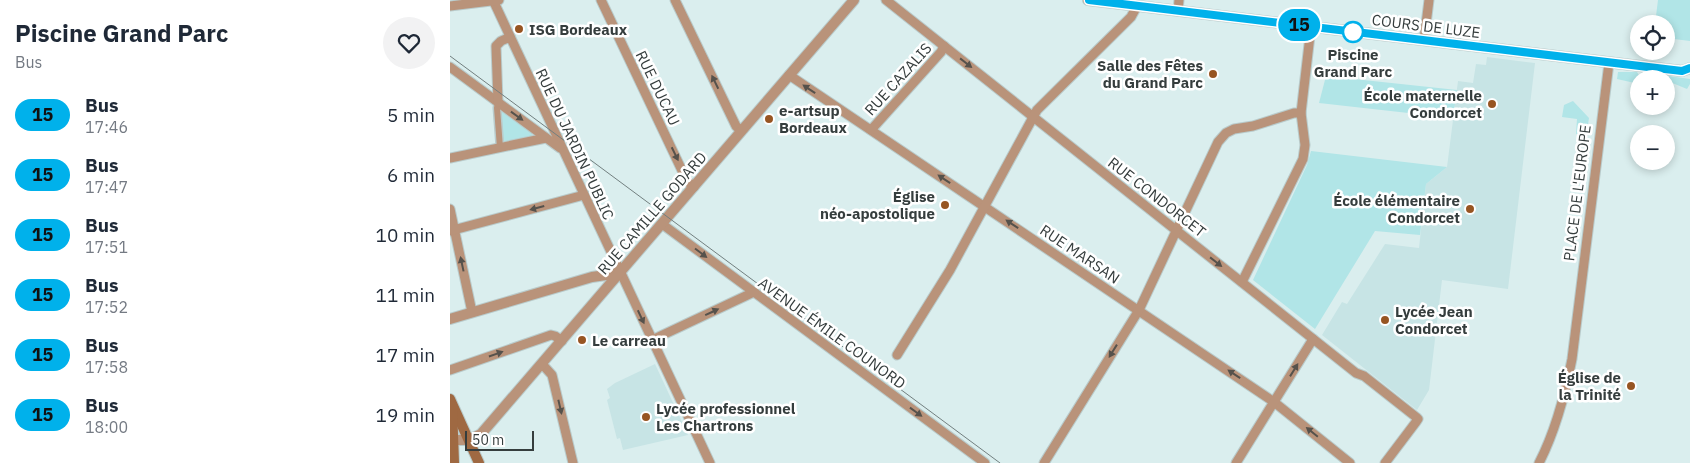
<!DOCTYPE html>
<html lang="fr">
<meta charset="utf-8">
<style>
body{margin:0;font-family:"IBM Plex Sans",sans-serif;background:#f2f2f3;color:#1f2937;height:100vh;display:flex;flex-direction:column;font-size:19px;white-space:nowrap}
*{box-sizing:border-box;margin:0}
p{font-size:16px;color:#747a83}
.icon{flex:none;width:28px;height:28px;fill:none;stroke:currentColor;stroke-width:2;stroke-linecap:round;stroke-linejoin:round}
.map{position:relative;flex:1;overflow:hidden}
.side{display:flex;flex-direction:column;background:#fff;width:450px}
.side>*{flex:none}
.badge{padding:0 10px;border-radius:16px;font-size:18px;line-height:32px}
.controls{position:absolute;left:1180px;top:15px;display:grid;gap:10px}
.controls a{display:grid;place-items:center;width:45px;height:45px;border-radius:50%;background:#fff;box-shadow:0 2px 8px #0003;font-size:25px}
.scale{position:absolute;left:15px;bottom:12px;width:69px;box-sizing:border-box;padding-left:5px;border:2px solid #353d3d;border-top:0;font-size:14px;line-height:18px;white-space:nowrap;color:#353d3d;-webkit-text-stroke:4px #fff;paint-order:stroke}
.map>.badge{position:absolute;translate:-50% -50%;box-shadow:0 0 0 2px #fff}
.round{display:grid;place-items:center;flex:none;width:52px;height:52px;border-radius:26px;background:#f2f2f3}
.head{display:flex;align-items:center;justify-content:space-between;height:85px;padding:0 15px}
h1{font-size:24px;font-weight:700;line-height:38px}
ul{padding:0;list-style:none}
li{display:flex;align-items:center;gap:15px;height:60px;padding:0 15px}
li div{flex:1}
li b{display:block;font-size:19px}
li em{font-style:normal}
li .badge{min-width:55px;font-weight:700;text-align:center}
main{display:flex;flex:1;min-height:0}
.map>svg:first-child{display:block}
</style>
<main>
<section class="side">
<div class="head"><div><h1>Piscine Grand Parc</h1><p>Bus</p></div><a class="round"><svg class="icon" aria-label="heart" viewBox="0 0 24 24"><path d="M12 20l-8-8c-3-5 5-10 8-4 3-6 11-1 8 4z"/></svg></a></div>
<ul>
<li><span class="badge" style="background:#00b1eb;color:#111">15</span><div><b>Bus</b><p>17:46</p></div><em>5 min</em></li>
<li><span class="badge" style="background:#00b1eb;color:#111">15</span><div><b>Bus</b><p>17:47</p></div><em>6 min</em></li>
<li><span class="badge" style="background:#00b1eb;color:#111">15</span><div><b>Bus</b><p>17:51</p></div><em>10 min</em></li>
<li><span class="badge" style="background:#00b1eb;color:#111">15</span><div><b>Bus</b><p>17:52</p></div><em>11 min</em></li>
<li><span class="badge" style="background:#00b1eb;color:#111">15</span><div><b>Bus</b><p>17:58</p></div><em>17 min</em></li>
<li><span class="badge" style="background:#00b1eb;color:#111">15</span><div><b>Bus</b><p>18:00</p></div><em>19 min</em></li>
</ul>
</section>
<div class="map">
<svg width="1240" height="463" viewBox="0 0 1240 463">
<rect width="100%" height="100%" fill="#daeeee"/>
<g fill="#c7e4e5">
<path d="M1037,57l48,6 -27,226 -66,-9 -13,110 -12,20 -95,-75 20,-33 5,2 38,-60 34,4 7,-64 21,-17 11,-86 15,2 3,-19 10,1z"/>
<path d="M205,364l33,71 -65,15 -3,-12 -3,1 -10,-39 3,-2 -3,-9 8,-6z"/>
</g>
<g fill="#b1e5e7">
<path d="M1208,0h32v41l-24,-3v-14h-11z"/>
<path d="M1168,72h19l3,5 -1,7 -22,-5z"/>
<path d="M876,76l131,14 -4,28 -134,-15z"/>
<path d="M1219,76l21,3v5l-3,5 -17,-7 -2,-1z"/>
<path d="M1123,101l16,17 -2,13 -11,3 1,-15 -15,-2 2,-12z"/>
<path d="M50,108l33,25 -2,4 -30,7z"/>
<path d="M861,151l136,16 -21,17 -6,51 -45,-4 -60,98 -62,-49 54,-115z"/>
</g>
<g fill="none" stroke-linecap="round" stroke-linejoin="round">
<g stroke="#b9cbcb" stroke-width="9">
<path id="pedestrian" d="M48,102l-1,6 3,40"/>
</g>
<g stroke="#b9cbcb" stroke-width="11">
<g id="minor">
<path d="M43,0l217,463"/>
<path d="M151,0l86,181 7,6"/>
<path d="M225,0l61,126 5,5"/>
<path d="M436,0l470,373 8,3 52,41 2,2 -2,3 -31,41"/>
<path d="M0,6l49,-6"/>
<path d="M728,11l1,-11"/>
<path d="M974,40l5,-40"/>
<path d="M0,67l110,81"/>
<path d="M339,75l485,327 76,61"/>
<path d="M48,102l-2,-56 5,-5 9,-4"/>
<path d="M421,130l70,-78 3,-6"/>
<path d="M0,158l96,-20"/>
<path d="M0,209l22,103"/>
<path d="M212,224l323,239"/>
<path d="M0,231l134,-36"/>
<path d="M792,282l61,-123 2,-14 -4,-32 10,-86"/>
<path d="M202,340l102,-48"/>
<path d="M447,355l53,-85 87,-160 94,-93 6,-11"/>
<path d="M92,364l10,11 21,88"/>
<path d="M0,370l101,-35 4,1 7,5"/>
<path d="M594,463l95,-153 79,-168 8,-9 8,-4 19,-3 41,-13h7"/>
<path d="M786,463l77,-124"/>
<path d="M1089,463c17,-33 26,-68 33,-104l37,-296"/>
</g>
</g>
<g stroke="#b9cbcb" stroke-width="12">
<g id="tertiary">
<path d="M638,0l594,71 8,-3"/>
<path d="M0,319l142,-42 28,-4"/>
<path d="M3,440h16l12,-6 373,-434"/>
</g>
</g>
<g stroke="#b9cbcb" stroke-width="12">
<g id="secondary">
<path d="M0,399l29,64"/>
<path d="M2,406l2,57"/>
</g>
</g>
<use href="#pedestrian" stroke="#b9937a" stroke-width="6"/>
<use href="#minor" stroke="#b9937a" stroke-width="9"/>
<use href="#tertiary" stroke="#b9937a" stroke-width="10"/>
<use href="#secondary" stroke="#9f6942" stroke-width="10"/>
<path stroke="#727f7f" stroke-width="1" d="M0,56l550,407"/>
</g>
<defs><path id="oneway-solid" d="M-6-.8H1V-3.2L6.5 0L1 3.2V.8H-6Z" transform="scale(1.25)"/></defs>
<g fill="#56524c">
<use href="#oneway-solid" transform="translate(516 63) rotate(38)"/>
<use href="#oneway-solid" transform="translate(265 82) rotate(-116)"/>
<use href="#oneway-solid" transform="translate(359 89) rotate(-146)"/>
<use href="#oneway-solid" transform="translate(67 116) rotate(36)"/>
<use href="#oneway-solid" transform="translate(225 154) rotate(64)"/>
<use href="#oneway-solid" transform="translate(494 179) rotate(-146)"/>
<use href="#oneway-solid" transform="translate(87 208) rotate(165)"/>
<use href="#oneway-solid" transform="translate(562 224) rotate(-146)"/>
<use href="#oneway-solid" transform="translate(251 253) rotate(37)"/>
<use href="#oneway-solid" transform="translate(766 262) rotate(38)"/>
<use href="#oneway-solid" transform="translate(12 264) rotate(-102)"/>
<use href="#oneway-solid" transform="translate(262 312) rotate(-25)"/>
<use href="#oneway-solid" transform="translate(191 317) rotate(65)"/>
<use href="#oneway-solid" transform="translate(663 351) rotate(122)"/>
<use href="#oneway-solid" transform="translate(46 354) rotate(-19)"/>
<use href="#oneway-solid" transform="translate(844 370) rotate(-58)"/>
<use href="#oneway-solid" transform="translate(784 374) rotate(-146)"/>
<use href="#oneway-solid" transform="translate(110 407) rotate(77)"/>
<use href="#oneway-solid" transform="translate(466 412) rotate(36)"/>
<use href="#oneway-solid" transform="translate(862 432) rotate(-141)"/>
</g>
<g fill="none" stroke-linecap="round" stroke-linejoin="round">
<g stroke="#fff" stroke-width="11">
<path id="line" d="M639,0l576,69 17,2 8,-3"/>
</g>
<use href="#line" stroke="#00b1eb" stroke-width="8"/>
</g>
<g fill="#975522" stroke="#fff" stroke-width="2">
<circle cx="69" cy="29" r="5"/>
<circle cx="763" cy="74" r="5"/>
<circle cx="1042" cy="104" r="5"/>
<circle cx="319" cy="119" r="5"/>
<circle cx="495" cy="205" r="5"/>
<circle cx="1020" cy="209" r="5"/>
<circle cx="935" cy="320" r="5"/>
<circle cx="132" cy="340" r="5"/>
<circle cx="1181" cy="386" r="5"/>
<circle cx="196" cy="417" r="5"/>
</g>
<circle fill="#fff" stroke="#00b1eb" stroke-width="2.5" cx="903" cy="32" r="10"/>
<g text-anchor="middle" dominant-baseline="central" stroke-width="5" stroke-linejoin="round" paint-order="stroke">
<g font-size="15" fill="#353d3d" stroke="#fff">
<text transform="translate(976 26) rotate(7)">COURS DE LUZE</text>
<text transform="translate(448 79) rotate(-48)">RUE CAZALIS</text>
<text transform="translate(208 88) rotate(64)">RUE DUCAU</text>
<text transform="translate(125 144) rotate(65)">RUE DU JARDIN PUBLIC</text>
<text transform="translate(1127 193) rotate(-83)">PLACE DE L'EUROPE</text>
<text transform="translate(707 197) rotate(38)">RUE CONDORCET</text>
<text transform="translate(202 213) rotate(-49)">RUE CAMILLE GODARD</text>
<text transform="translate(630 254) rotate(34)">RUE MARSAN</text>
<text transform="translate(382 333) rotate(36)">AVENUE ÉMILE COUNORD</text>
</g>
<g font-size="15" font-weight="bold" fill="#353d3d" stroke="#fff" text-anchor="start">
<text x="79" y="29">ISG Bordeaux</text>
<text x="753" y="65" text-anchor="end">Salle des Fêtes<tspan x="753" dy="17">du Grand Parc</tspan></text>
<text x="1032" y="95" text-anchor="end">École maternelle<tspan x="1032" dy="17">Condorcet</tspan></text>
<text x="329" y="110">e-artsup<tspan x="329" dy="17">Bordeaux</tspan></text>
<text x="485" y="196" text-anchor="end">Église<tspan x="485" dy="17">néo-apostolique</tspan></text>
<text x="1010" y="200" text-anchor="end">École élémentaire<tspan x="1010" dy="17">Condorcet</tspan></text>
<text x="945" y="311">Lycée Jean<tspan x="945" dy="17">Condorcet</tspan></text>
<text x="142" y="340">Le carreau</text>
<text x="1171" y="377" text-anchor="end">Église de<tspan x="1171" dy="17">la Trinité</tspan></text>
<text x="206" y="408">Lycée professionnel<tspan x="206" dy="17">Les Chartrons</tspan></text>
</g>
<g font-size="15" font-weight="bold" fill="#353d3d" stroke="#fff">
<text x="903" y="54">Piscine<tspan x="903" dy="17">Grand Parc</tspan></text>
</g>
</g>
</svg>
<div class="controls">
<a><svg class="icon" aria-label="locate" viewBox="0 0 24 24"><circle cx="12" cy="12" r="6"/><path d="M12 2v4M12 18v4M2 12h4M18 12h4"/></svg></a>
<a>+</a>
<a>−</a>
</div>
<div class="scale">50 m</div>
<b class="badge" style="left:849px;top:25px;background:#00b1eb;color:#111">15</b>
</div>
</main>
